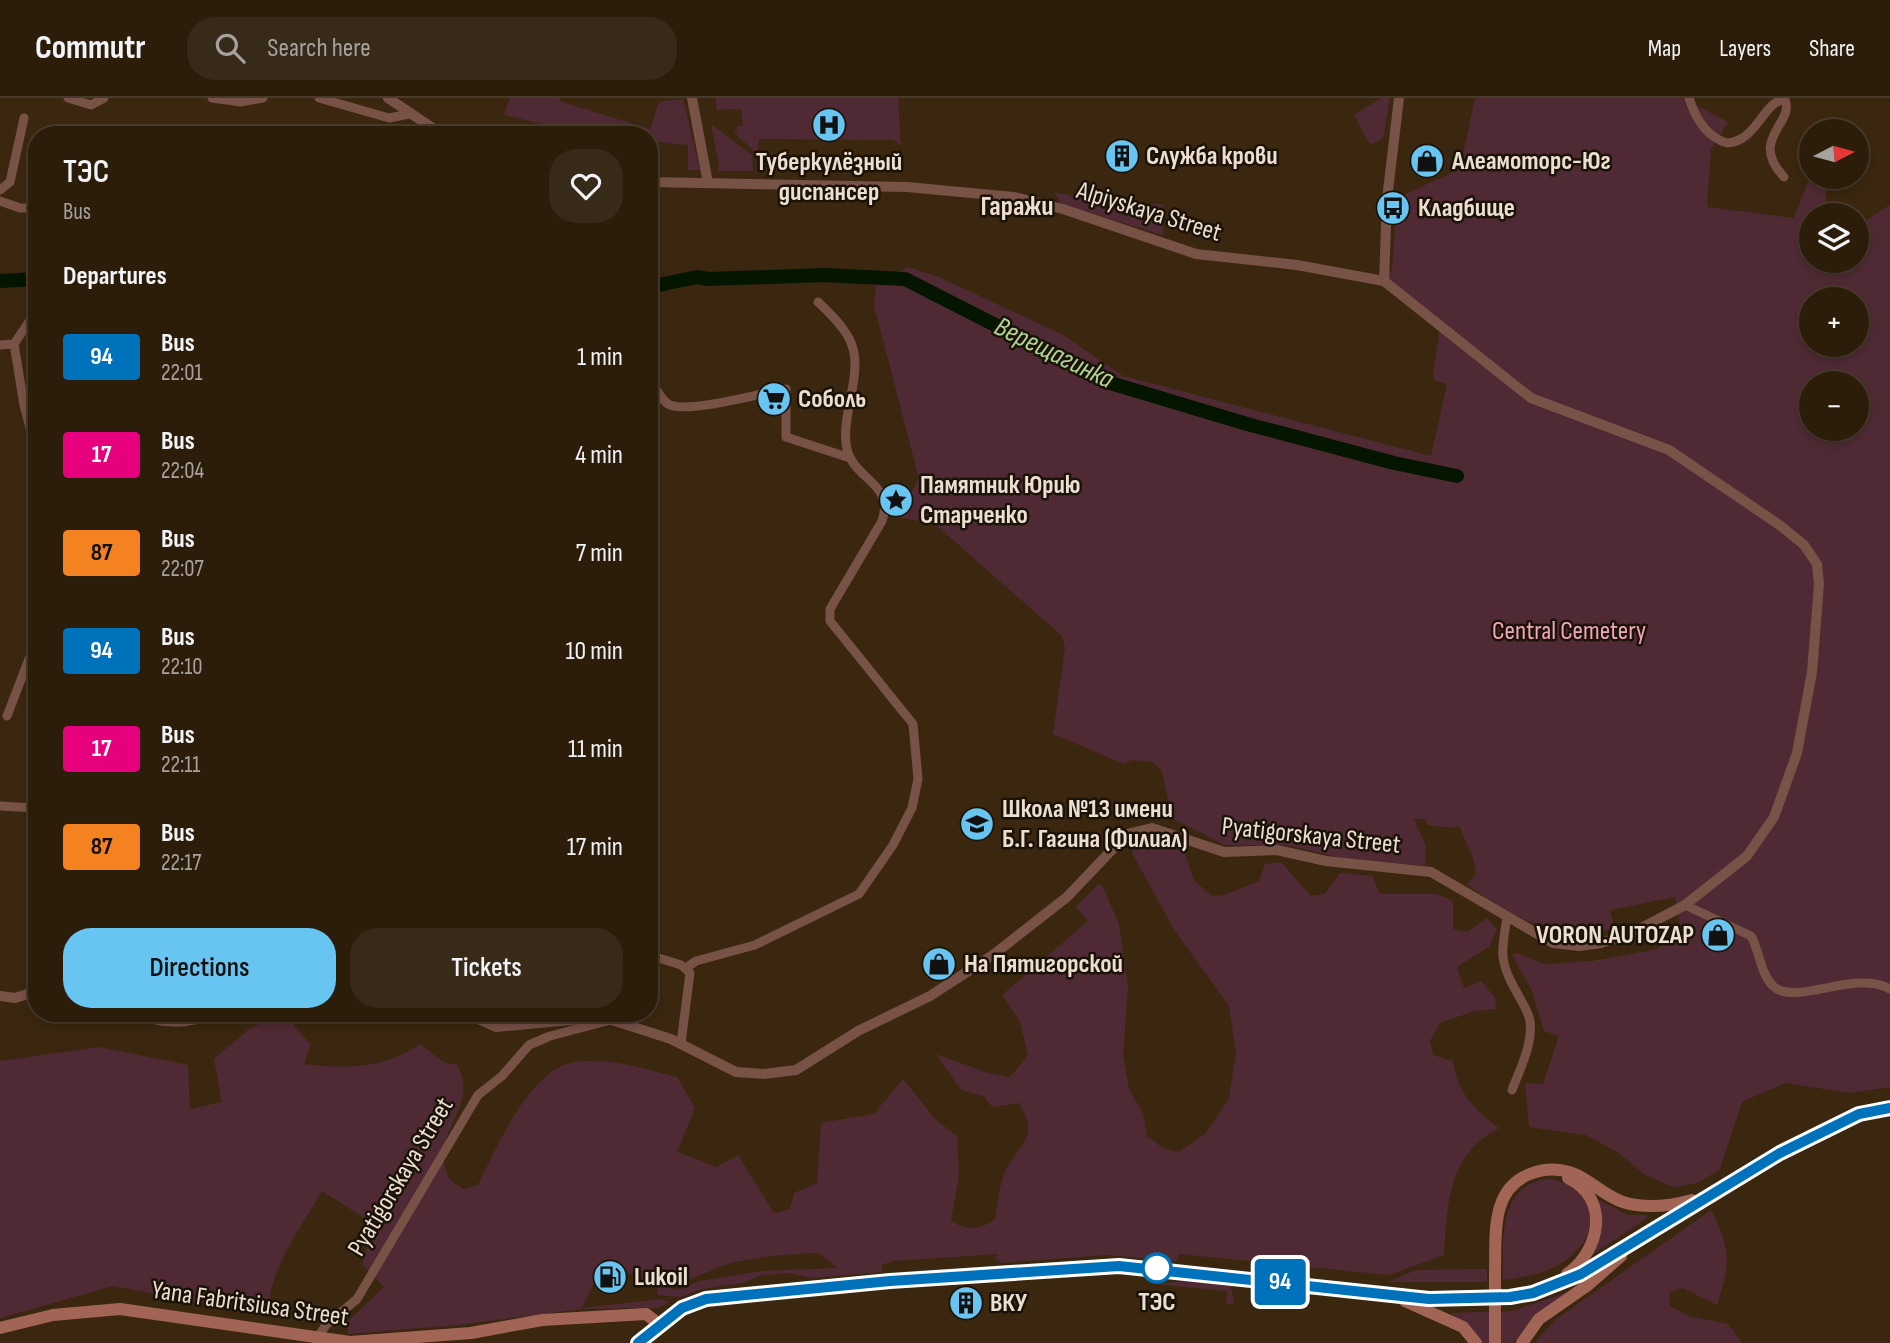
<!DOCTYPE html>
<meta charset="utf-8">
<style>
body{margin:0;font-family:"Sofia Sans Condensed",sans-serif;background:#382a19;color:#f1f3f6;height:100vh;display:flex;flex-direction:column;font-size:26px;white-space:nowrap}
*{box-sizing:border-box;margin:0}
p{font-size:23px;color:#a6a29d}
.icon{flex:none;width:38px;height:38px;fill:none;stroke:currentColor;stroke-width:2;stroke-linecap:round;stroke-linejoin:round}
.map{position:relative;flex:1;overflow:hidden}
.sheet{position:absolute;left:28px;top:28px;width:630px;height:896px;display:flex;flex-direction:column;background:#2c1d0b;border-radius:28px;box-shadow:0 4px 10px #0003,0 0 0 2px #483b2c}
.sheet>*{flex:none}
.badge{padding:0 14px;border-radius:5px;font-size:24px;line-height:46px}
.needle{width:46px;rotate:84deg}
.tools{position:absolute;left:1799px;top:21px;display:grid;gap:14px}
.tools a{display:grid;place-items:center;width:70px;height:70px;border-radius:50%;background:#2c1d0b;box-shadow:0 4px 10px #0003,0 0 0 2px #483b2c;font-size:35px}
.map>.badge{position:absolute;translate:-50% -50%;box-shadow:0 0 0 4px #fff}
h2{padding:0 35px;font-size:26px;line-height:63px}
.round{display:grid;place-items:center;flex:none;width:74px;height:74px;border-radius:28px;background:#382a19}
.head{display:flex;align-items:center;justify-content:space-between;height:119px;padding:0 35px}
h1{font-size:33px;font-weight:600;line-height:52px}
.primary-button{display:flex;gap:14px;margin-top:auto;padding:14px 35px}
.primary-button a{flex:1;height:80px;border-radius:28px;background:#68c4f0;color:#111;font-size:28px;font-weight:600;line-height:80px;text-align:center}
.primary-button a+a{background:#382a19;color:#f1f3f6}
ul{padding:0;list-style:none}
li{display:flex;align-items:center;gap:21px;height:98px;padding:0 35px}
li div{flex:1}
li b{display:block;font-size:26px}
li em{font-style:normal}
li .badge{min-width:77px;font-weight:700;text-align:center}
header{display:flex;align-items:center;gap:42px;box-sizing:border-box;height:98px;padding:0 35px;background:#2c1d0b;border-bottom:2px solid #483b2c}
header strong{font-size:33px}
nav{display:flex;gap:38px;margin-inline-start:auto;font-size:24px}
.search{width:490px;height:63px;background:#382a19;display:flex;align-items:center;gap:18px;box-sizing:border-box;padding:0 24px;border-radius:28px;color:#a6a29d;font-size:26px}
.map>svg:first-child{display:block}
</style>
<header>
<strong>Commutr</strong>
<div class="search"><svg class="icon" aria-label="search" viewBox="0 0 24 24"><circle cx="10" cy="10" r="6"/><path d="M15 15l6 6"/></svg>Search here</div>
<nav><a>Map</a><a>Layers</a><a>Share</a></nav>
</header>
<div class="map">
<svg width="1890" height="1245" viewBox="0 0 1890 1245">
<rect width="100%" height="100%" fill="#3b270f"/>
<g fill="#4f2a34" fill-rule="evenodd">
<path d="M510,0h50l-1,3 91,28 9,-27 24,-3 17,71h-12v-25l-39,-4v-6h-58l-87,-20z"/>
<path d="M715,0h183l3,47 -8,-5 -134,-1 -1,15 -25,-22 4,-1v-5h6l-2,-17 -24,1z"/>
<path d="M1381,0h9l-7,40 -13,7 -16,-30z"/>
<path d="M1475,0h207l46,24 -17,27 -4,58 87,11 14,-36 18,3v30h-15v46h46v-35l33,-21v882l-41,6 -64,-10 -43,19 -22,67 -22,14 -25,4 -28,-12 -26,-22 -33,-18 -57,-8 -4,-44 18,1 16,-48 -15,-5 -12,-40 -20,-36 6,-2 26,11 48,-3 61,-11 29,-14 -7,-39 -65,13 4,17c-9,3 -22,9 -32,8 -40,-2 -83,-26 -115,-51l9,-10 -2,-14 -15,-34 -8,2 -23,-3 -3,-6h-11l12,27 -1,20 -83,-8 -55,-13h-62l-53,-27 -10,-47 -9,-9 -21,-2 -8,4 -71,-30 12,-86 -3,-12 -127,-112 -39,-7 23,-38 -45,-174 2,-20 32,-18 33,11 122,57 60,41 308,80 16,-72 -13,-4 -1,-5 7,-47 -59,-56 11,-1 5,-73 63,-29zM1811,201h46v46h-46zM1811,285h46v46h-46z"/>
<path d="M711,26l41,31 1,16h-36l2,-5z"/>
<path d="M1054,94l58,13 51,-1v31l-102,-31z"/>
<path d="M1148,739l34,8 12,35 18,16 12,-1 35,-14 6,-17 16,-2 30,34 14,-2 15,-21 32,3 8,18h57l16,7v28l15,3 19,-14 10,11 -7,17 -33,21 7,21 17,-7 14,16 1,12 -22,2 -34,12 -10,18 3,14 20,6c4,32 22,49 46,67 -52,28 -51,74 -55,127l-55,20 -210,-21 -2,7 -70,-6 -106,8 -6,-5 4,-4 -106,7 -11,4v7l-72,6 -20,-5 -29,2 -18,8 -41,6 -22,8 -22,-2 -1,-10 -36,-15 -22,3 -17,35 78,-9 10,3 -12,6 -77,1 -123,16 -110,9 -1,-12 37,-35 -22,-23 13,-39 -53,-34c-21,37 -56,81 -53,125l-156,-30 -113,32v-257l99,-14 89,18 2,44 32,-7 -8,-43 35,-30 31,-16h4l27,32 -7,19c41,5 80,5 116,-20l25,19 11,1c21,33 -8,54 -13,88 -1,9 4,19 6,27l14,10 15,-4c17,-34 51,-114 93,-122 35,-7 73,6 106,14l18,31 -18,44 40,15 21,-12 36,58 16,-4 4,-16 23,-10 4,-60 53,-9 29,-35 33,41 21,16 2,40 -8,44c14,12 29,9 44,0 3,-15 4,-40 13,-54 16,-26 30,-32 11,-63l-27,4 -8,-11 -23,-6 -25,-36 49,18 25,5 18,-22 -8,-34 -18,-26 86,-74 -12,-14 22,-23 5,3 16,37 9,63 -5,68 6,34 14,24 4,23 17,13 15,3 27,-19 23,-35 7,-45 -7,-47 -54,-75 -43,-78 3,-13zM818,1155l20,15 -76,3 -63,10 -21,9 -16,-4c26,-3 48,-17 73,-24 28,-6 55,-8 83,-9z"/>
<path d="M1551,1081c53,12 50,61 9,85 -18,11 -38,13 -57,16 0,-39 -6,-98 48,-101z"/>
<path d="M1599,1102l29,15h18l1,3 -54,36 8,-23z"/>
<path d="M1711,1112c20,40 20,52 6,95l-34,-17 -13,4 -1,13 19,11 40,8 14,19h-208l21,-23z"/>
<path d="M1487,1171v13h-99l28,-12z"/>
<path d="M1190,1183l41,5 3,17 -8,2 1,-14 -73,-7z"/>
<path d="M1568,1194l-33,26 -21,25h-36l-13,-20 -15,-10 62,-2z"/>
</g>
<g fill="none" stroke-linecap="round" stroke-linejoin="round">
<g stroke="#041500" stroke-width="14">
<path d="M0,183l37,-2"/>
<path d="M649,189l48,-10 11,2 116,-4 81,4 202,103 140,42 147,39 63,13"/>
</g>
<g stroke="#785147" stroke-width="9">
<path d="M68,0l23,7 13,-7"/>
<path d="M212,0l29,4 22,-4"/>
<path d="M319,0l70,20 20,-4"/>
<path d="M1689,0c6,19 17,39 38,45 30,-1 37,-44 58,-43 10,23 -37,39 -1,77"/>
<path d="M0,92l10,-8 14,-64"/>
<path d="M0,103l20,7h17"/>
<path d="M14,246l10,61 13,49"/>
<path d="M0,247l14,-1 23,-34"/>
<path d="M649,280c6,8 12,23 21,27 21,8 91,-12 116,-16v48l64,21"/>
<path d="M7,618l30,-78"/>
<path d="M0,708l37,2"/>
<path d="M1685,807l66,31c9,16 9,37 22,50 22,21 81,-17 117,3"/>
<path d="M1507,820c-6,33 -8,44 9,73 5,10 12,19 14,30 3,23 -10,48 -18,69"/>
<path d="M649,857l32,10 9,8 -9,70"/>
<path d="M686,870l10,-7 59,-16 104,-51 34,-49 19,-37 6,-29 -5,-55 -83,-103v-12l52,-88c13,-38 -28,-41 -35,-72 -3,-12 -1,-25 1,-37 11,-57 14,-69 -30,-110"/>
<path d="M316,1242l10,-15 31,-26 121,-204 24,-19 27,-31 21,-9 61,-16"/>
</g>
<g stroke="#785147" stroke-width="10">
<path d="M388,0l55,37"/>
<path d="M692,0l16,85"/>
<path d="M1384,183l3,-82 12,-101"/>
<path d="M0,898l15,2 22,-7"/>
<path d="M137,915c22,11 52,12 74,0"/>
<path d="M465,915l31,14 106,-10 69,22 65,33 28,2 32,-4 62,-39 72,-35 63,-41 74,-58 60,-63 25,-6 72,24 53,-2 49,11 105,11 122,71 26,3 22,-3 31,-10 53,-28 62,-49 27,-39 23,-64 15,-81 7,-88 -2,-20 -13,-19 -23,-19 -112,-76 -138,-52 -147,-117 -87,-16 -101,-11 -133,-45 -49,-12 -107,-10 -258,-5"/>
</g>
<g stroke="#a26555" stroke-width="12">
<path d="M1495,1174c1,-36 -5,-83 35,-98 15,-6 28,-6 42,-1 19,7 32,23 51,29 22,7 47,4 69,-2"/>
<path d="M1567,1176c34,-24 43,-76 1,-96"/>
<path d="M1405,1203l58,26 13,16"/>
<path d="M1495,1217v28"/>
<path d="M0,1230l53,-13 67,-6 230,33 121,-9 71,-13 104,-6 13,10"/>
<path d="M638,1245l45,-35 23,-9 183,-18 230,-15 310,33 81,-2 23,-4 48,-19 199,-121 79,-39 31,-6"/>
<path d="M1522,1245l17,-24 49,-34 33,-29"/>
</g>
<path stroke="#a26555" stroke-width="12" d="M1495,1217v-43"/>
</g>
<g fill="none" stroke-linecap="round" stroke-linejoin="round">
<g stroke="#fff" stroke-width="16">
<path id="line" d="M638,1245l44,-35 24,-9 184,-18 229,-15 310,33 81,-2 23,-4 48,-19 199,-121 79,-39 31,-6"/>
</g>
<use href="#line" stroke="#0072bc" stroke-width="10"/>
</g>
<defs>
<g id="hospital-disc" transform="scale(1.75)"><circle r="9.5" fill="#68c4f0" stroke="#1b1208"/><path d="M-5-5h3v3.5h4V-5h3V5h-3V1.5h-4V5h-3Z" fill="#111"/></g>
<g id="building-disc" transform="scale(1.75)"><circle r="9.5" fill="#68c4f0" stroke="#1b1208"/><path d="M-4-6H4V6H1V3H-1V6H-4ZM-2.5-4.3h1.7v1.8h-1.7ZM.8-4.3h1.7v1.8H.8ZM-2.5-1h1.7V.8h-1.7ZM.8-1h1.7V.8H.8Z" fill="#111"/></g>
<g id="shop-disc" transform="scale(1.75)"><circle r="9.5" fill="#68c4f0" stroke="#1b1208"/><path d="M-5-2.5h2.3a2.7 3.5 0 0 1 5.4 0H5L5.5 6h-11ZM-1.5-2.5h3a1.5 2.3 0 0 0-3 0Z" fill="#111"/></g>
<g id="bus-disc" transform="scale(1.75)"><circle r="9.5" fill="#68c4f0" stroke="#1b1208"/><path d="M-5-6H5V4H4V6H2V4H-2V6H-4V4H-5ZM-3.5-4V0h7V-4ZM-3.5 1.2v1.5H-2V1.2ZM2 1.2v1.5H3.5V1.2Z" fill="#111"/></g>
<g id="supermarket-disc" transform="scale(1.75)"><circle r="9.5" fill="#68c4f0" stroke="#1b1208"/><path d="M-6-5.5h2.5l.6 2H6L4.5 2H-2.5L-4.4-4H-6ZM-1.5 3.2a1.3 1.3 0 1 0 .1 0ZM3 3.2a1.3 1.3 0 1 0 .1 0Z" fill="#111"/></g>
<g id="sight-disc" transform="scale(1.75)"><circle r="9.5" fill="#68c4f0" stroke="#1b1208"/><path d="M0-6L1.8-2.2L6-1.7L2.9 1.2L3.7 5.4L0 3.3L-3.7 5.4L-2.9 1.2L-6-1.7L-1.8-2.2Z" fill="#111"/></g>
<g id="school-disc" transform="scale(1.75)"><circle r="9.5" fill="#68c4f0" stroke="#1b1208"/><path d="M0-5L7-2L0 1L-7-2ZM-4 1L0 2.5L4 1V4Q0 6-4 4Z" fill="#111"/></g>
<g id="fuel-disc" transform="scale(1.75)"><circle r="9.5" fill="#68c4f0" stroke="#1b1208"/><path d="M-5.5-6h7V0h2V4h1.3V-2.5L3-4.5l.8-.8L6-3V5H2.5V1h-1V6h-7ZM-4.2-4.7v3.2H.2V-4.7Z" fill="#111"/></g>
</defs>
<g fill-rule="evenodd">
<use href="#hospital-disc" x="829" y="27"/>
<use href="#building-disc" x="1122" y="58"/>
<use href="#shop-disc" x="1427" y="63"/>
<use href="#bus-disc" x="1393" y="110"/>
<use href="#supermarket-disc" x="774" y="301"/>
<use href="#sight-disc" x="896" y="402"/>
<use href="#school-disc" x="977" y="726"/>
<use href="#shop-disc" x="1718" y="837"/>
<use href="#shop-disc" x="939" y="866"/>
<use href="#fuel-disc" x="610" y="1179"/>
<use href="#building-disc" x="966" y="1205"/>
</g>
<circle fill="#fff" stroke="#0072bc" stroke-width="3.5" cx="1157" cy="1170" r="14"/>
<g text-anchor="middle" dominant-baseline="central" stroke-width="5" stroke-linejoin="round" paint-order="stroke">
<g font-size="26" font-weight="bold" fill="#ecded0" stroke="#1b1208" text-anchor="start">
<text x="1146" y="58">Служба крови</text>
<text x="1452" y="63">Алеамоторс-Юг</text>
<text x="829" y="64" text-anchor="middle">Туберкулёзный<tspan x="829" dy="30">диспансер</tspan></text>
<text x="1418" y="110">Кладбище</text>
<text x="798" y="301">Соболь</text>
<text x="920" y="387">Памятник Юрию<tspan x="920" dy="30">Старченко</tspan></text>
<text x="1002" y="711">Школа №13 имени<tspan x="1002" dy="30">Б.Г. Гагина (Филиал)</tspan></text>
<text x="1694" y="837" text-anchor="end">VORON.AUTOZAP</text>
<text x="964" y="866">На Пятигорской</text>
<text x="634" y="1179">Lukoil</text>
<text x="990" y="1205">ВКУ</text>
</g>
<g font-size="26" fill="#ecded0" stroke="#1b1208">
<text transform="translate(1149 114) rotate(17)">Alpiyskaya Street</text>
<text transform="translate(1311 738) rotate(6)">Pyatigorskaya Street</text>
<text transform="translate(401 1079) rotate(-59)">Pyatigorskaya Street</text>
<text transform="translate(250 1206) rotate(8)">Yana Fabritsiusa Street</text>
</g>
<g font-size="26" fill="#f2a6b9" stroke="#1b1208">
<text x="1569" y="533">Central Cemetery</text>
</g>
<g font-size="26" font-weight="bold" fill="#ecded0" stroke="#1b1208">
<text x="1157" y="1204">ТЭС</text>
</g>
<g font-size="28" font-weight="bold" fill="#ecded0" stroke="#1b1208">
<text x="1017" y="108">Гаражи</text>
</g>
<g font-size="28" font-style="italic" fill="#aed496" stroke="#1b1208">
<text transform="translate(1054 255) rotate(26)">Верещагинка</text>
</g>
</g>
</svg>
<div class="tools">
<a><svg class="needle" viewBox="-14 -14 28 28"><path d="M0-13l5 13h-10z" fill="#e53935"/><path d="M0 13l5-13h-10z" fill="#a6a29d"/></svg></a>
<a><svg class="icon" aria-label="layers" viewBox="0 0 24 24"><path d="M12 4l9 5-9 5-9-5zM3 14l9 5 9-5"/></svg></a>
<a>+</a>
<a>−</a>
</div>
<b class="badge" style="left:1280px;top:1184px;background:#0072bc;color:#fff">94</b>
<section class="sheet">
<div class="head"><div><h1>ТЭС</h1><p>Bus</p></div><a class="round"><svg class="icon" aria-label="heart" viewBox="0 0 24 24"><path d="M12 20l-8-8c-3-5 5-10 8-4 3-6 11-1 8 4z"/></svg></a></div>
<h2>Departures</h2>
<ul>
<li><span class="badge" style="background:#0072bc;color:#fff">94</span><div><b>Bus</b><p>22:01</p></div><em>1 min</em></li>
<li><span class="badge" style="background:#e6007e;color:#fff">17</span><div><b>Bus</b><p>22:04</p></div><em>4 min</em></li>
<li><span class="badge" style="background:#f58220;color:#111">87</span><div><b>Bus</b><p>22:07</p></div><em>7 min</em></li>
<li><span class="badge" style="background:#0072bc;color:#fff">94</span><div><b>Bus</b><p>22:10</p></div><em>10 min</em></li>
<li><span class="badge" style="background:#e6007e;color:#fff">17</span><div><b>Bus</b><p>22:11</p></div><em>11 min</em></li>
<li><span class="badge" style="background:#f58220;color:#111">87</span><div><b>Bus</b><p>22:17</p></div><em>17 min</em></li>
</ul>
<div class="primary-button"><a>Directions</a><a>Tickets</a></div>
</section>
</div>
